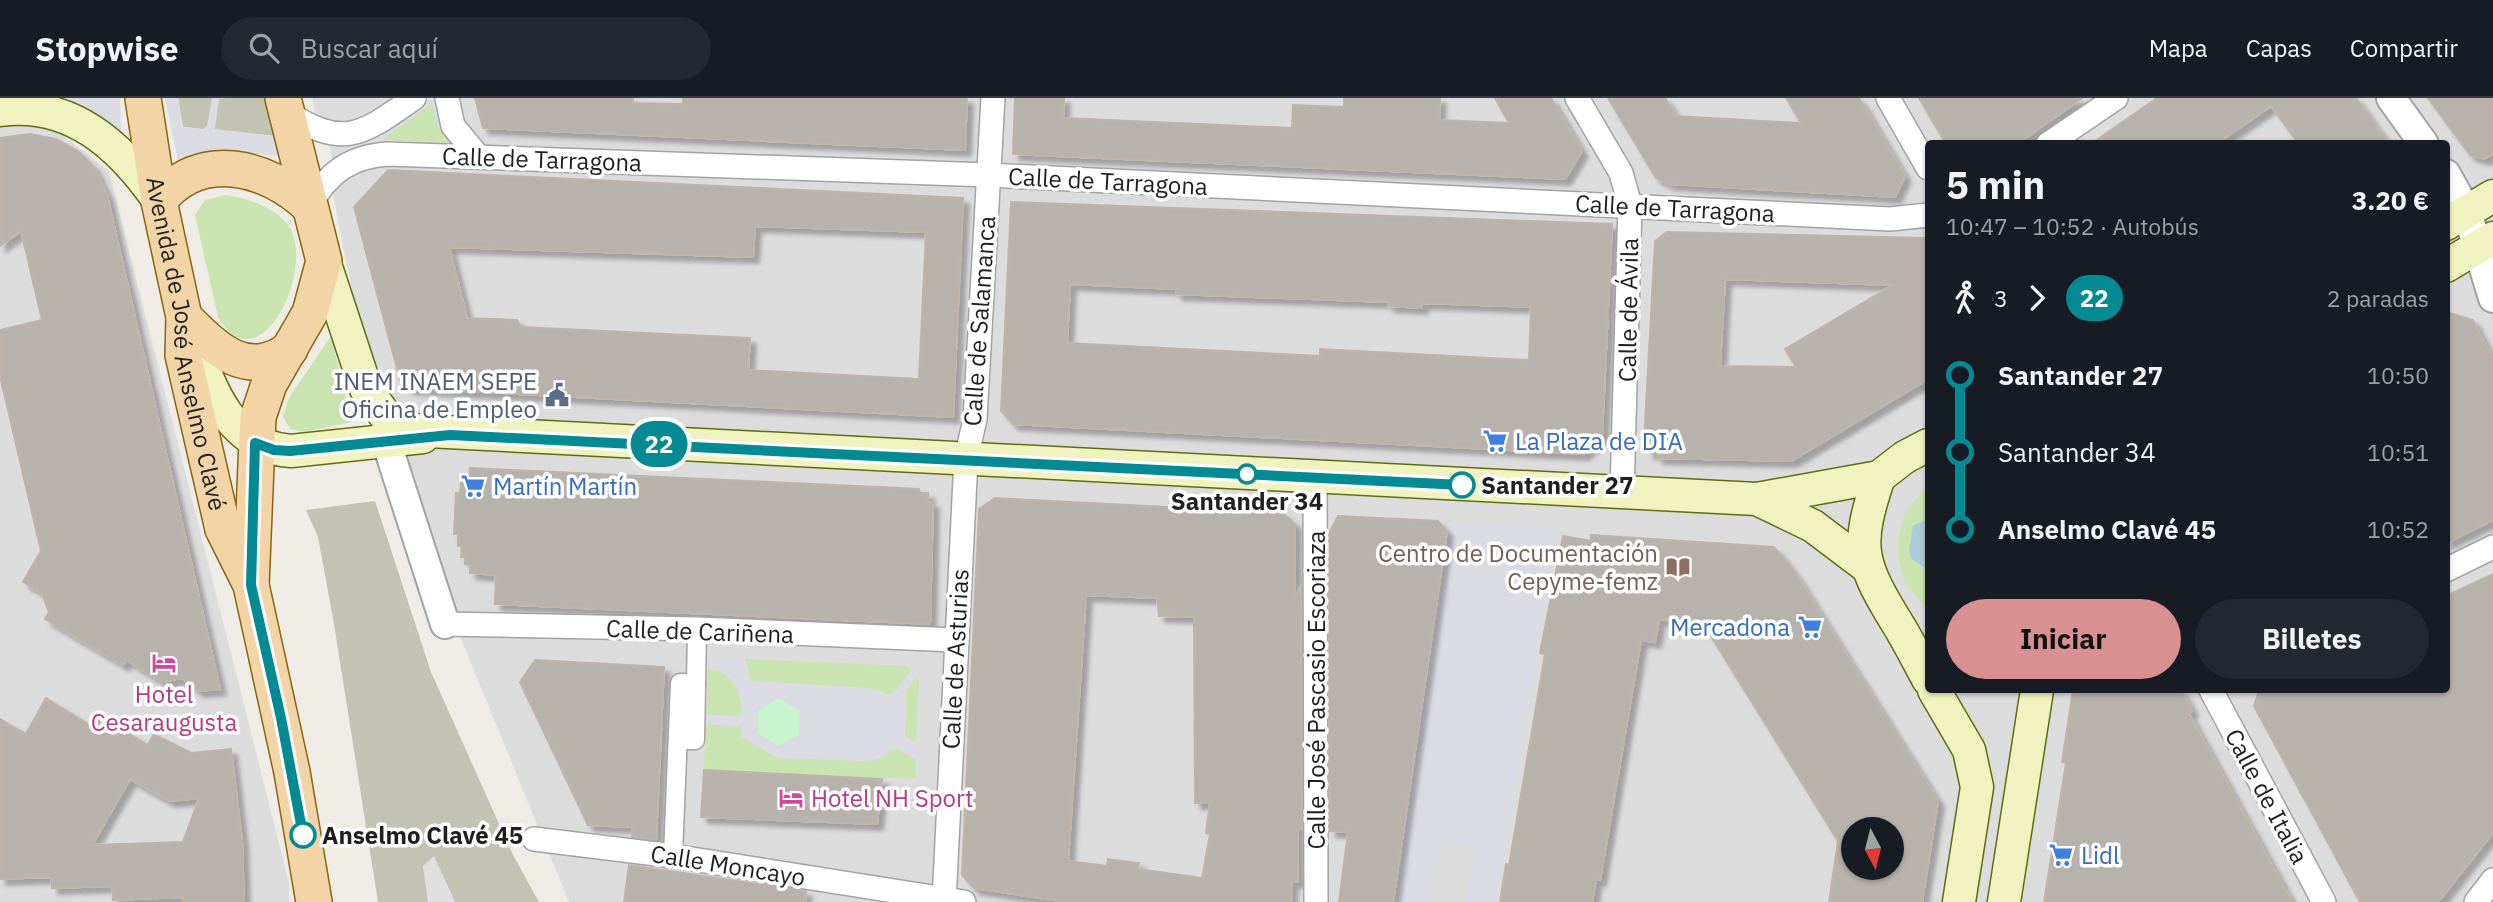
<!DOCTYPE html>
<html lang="es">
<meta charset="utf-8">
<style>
body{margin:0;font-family:"IBM Plex Sans",sans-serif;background:#242831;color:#f1f3f6;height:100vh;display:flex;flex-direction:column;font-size:26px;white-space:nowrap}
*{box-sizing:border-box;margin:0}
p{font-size:23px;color:#9ea1a6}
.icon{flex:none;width:38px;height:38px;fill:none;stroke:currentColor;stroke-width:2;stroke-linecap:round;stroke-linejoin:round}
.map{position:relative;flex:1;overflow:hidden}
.sheet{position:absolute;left:1925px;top:42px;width:525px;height:553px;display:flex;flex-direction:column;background:#171b24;border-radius:7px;box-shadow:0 2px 5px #0004}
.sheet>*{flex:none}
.badge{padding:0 14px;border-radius:23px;font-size:24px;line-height:46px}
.needle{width:46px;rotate:173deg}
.fabs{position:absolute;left:1841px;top:719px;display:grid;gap:14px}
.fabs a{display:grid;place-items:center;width:63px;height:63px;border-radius:50%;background:#171b24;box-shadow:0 2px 5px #0004;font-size:35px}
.map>.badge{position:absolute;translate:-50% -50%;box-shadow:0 0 0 4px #fff}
.legs{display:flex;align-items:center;gap:10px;height:77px;padding:0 21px;font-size:23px}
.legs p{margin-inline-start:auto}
.summary{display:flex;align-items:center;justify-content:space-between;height:119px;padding:0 21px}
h1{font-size:38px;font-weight:800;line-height:52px}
.cta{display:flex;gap:14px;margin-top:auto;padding:14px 21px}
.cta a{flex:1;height:80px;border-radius:42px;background:#d99090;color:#111;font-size:28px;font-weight:800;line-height:80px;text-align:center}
.cta a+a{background:#242831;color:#f1f3f6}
ul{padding:0 21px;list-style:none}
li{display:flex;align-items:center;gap:24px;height:77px;font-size:26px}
li i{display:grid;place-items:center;width:10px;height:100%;margin:0 9px;background:currentColor}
li i::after{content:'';width:18px;height:18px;margin:-9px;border:5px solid;border-radius:50%;background:#171b24}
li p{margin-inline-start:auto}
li:first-child i{background:linear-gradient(#0000 50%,currentColor 0)}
li:last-child i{background:linear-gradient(currentColor 50%,#0000 0)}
header{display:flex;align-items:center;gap:42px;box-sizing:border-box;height:98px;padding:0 35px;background:#171b24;border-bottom:2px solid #363941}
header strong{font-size:33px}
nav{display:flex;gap:38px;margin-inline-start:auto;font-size:24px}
.search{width:490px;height:63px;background:#242831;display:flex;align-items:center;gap:18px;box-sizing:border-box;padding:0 24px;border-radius:38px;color:#9ea1a6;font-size:26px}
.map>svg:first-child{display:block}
</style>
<header>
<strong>Stopwise</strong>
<div class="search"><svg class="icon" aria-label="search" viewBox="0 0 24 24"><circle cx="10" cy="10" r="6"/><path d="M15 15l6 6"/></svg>Buscar aquí</div>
<nav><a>Mapa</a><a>Capas</a><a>Compartir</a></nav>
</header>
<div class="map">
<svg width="2493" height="804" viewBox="0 0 2493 804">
<defs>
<filter id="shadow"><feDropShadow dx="6" dy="6" stdDeviation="2" flood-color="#0004"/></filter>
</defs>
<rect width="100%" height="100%" fill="#efece6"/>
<g fill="#dddcdc" fill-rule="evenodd">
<path d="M312,0h89l-44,28 -40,-6z"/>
<path d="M454,0h2039v804h-1924l-117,-285 -81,-230 -40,-202zM1928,46h518v546h-518zM1853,732h39v38h-39z"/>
<path d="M34,15l75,58 180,712v19h-289v-781z"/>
</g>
<g fill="#c2c3b3">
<path d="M178,0h88l9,38 -92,-9z"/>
<path d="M375,403l56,171 82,183 26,47h-161l-44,-278 -16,-87 -12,-27z"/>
</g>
<g fill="#c9e4b1">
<path d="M433,5l19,40 -70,-3v-2z"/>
<path d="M226,97c21,3 48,12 62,30 30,41 -29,164 -70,92l-23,-102 10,-15z"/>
<path d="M331,238l21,86 -48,10 -14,-3 -7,-13 6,-18z"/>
<path d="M1928,390v31l-8,2 -2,45 10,4v37c-41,-27 -40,-92 0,-119z"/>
<path d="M745,561l163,7 3,4 -14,21 -8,4 -20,-7 -119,-7z"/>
<path d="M708,570c25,4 35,26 34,49l-36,-2z"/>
<path d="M916,579l3,3 -3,63 -11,-7 1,-45z"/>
<path d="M706,626l37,2 34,32 91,3 29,-14 19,12 -1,20 -211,-9z"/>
</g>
<path fill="#c8f4cd" d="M779,600l21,13 -1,24 -21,11 -20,-12v-24z"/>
<path fill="#dfdfdf" d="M434,758l21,46h-27l-5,-36z"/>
<g fill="#dbdbe4" fill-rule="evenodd">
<path d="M54,0h66l1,39z"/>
<path d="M165,0h13l4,29 21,2 4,-3 5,-28h15l-8,1 -4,30 60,7 3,20 -50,-5 -50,10z"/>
<path d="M437,0l19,49 -91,-1 -32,17 -4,-21 12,4 25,-4 60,-42zM433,5l3,19 15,21 -69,-3z"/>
<path d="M1449,424l108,5 -61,375h-30l9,-55 -37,-7 -10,62h-35z"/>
<path d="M709,560l36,1 5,22 119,7 20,7 8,-4 14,-21 5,7 -10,14 -1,45 11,7v16l-22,-12 -15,12 -11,2 -91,-3 -35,-21v-11l-36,-2v-9l36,1 1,-14 -8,-19 -10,-10 -17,-5zM779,600l21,13 -1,23 -21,12 -20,-13v-23z"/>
</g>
<path fill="#abcdd8" d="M1928,421v51l-17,-11 -2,-10 4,-23z"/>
<g fill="#b8b2ac" stroke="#bfb4aa" stroke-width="2" fill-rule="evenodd" filter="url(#shadow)">
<path d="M475,0h158v5l50,1v-6h284l-2,52 -482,-22z"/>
<path d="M1015,0h49l-1,20 229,10 1,-23 51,2v-9h96l-1,22 70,3 -14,-25h56l31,53 -17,28 -552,-25z"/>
<path d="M1608,0h57l11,18 125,7 -15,-25h73l46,78 -10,21 -225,-13 -14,-6z"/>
<path d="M1919,0h163l-65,46h-71z"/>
<path d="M2157,0h199l33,46h-90l-28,-38 -55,38h-125z"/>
<path d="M2428,0h65v56l-9,5 -14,-4z"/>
<path d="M30,36l26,5 22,12 16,16 13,28 113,494 -22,2 -16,-13 -19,4 -37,-22 -3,5 -78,-46 4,-7 -7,-19 -19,-11 18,-31 -41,-175v-46l42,-10 -21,-89 -21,15v-108z"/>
<path d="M388,72l575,28 -10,219 -546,-29 -7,-8 -46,-173zM755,128l171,6 -7,147 -171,-9 2,-32 -229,-11 -4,-7 -50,-2 -18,-71 304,10z"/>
<path d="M1011,104l601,22 -10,213 -19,17 -570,-30 -12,-13zM1070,186l106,5v5l213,8 -1,4 34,2v-5l109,4 -2,53 -209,-11v7l-253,-13z"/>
<path d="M1667,134l261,6v141l-137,82 -134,-3v-5h-9v-11h-4l11,-201zM1725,181l168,6 -108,64 11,18 -76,-1z"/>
<path d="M2446,214l27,8 20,40v160l-47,23z"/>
<path d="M470,370l449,21 1,4h8v10l5,-1 -3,122 -435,-20 1,-29 -26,-2v-8l-5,-1v-7h-4l1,-11h-4v-12h-4l2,-41h4l1,-10h4v-6h4z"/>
<path d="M995,400l288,15 12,11v74l6,-12 1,243 -5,-1 1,54h-6l-1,20h-224l-93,-14 -12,-13 17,-366zM1086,497l71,3 2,18 35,1 1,186h15l-4,30 4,1 -8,44 -64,-9 1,-6 -31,-4 -1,7 -39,-5z"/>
<path d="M1338,418l100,5 9,10 -54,371h-54l9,-70 -18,-1 -1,-298z"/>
<path d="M1591,437l183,12 21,26 143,228 -16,101h-93l9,-61 -134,-216 -45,-6 -4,23 -14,-2 -41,240 -4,-1 -4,23h-92l6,-38 3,1 36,-211 -5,-1 23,-117 28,5zM1853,732h39v38h-39z"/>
<path d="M2493,476v259l-55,69h-78l-106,-196 5,-16h187v-94z"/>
<path d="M535,562l129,7 -8,173 -24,-3 1,-10 -45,-2 -68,-143z"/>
<path d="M2073,592h108l11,20 -3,4 103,188h-248l22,-139 -4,-1z"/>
<path d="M46,600l47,29 6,-11 49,29 6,-11 37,19 40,-4 11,92 2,61h-61v-5l-70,3 -1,-14 -60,2 -1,-11 -51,2v-160l26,15zM130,681l40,22 29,-3 -16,44 -91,3z"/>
<path d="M704,672l178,9 -5,45 -176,-7z"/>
<path d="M629,767l177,26 -1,11h-181z"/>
</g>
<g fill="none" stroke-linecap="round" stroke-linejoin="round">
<g stroke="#a3a3a3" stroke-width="21">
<g id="pedestrian">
<path d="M678,642h17l1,-57"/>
<path d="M673,758l7,-173h16l1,-54"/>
</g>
</g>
<g stroke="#a3a3a3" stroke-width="26">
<g id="minor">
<path d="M447,0l6,28 25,30"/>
<path d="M1577,0l44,75 9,32 -8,288"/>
<path d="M1888,0l40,70"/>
<path d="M286,14c59,38 76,22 128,-14"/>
<path d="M2048,46l68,-46"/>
<path d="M309,108c19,-33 40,-49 78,-52l601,21 902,44 38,-4"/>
<path d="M1315,380l1,424"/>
<path d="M2446,472l47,-23"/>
<path d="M445,526l252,5 258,11"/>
<path d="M2211,592l113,212"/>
<path d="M534,741l139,17 291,46"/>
<path d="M944,804l22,-443 9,-40 18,-321"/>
<path d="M2476,804l17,-22"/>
</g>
</g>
<g stroke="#a3a3a3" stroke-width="32">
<g id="tertiary">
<path d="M2391,0l33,46"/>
<path d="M2446,76l21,38 26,86"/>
<path d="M386,343l59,183"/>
</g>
</g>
<g stroke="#606c10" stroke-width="35">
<g id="secondary">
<path d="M0,12c71,-10 121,36 159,91"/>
<path d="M2446,126l47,-28"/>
<path d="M324,163l42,128 21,29 21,12 1349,69 122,-22 26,-20 23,-12"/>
<path d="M2446,168l47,-28"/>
<path d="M191,236c18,51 37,113 100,117l132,-14"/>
<path d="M1879,379c-22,66 -21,82 15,141 13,20 23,41 34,61"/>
<path d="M1757,401l56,27 53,40"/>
<path d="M1934,592l35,60 8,37 -18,115"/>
<path d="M2004,804l33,-212"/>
</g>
</g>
<g stroke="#8b650f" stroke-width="38">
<g id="primary">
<path id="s1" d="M143,0l16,103 25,116 -1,38 40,174 28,56 41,187 22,130"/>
<path d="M159,103c40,-52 108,-35 150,5"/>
<path d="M184,219c31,31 62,64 106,32"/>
<path d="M251,487l7,-168 11,-33 41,-71 14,-52 -41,-163"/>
</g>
</g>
<use href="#pedestrian" stroke="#fff" stroke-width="18"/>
<use href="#minor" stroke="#fff" stroke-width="23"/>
<use href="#tertiary" stroke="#fff" stroke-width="28"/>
<use href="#secondary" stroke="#f0f3c0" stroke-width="32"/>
<use href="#primary" stroke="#f3d4a7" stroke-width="35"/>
</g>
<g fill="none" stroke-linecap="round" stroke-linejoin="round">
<g stroke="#fff" stroke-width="16">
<path id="line-1" d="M303,737l-22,-117 -30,-133 4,-142 19,7 16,1 160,-16 1012,50"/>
</g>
<use href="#line-1" stroke="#048a93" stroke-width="10"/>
</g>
<defs>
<g id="civic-bare" transform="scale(1.89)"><path d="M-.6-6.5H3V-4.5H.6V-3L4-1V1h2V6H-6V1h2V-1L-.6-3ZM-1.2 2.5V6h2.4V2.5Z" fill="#5c6f8a" stroke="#fff" stroke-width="2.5" paint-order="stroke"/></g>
<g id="supermarket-bare" transform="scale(1.89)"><path d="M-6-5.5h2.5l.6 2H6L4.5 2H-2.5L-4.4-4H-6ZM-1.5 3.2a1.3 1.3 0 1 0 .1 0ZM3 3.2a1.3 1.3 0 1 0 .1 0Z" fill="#3f7fe0" stroke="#fff" stroke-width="2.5" paint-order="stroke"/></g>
<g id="library-bare" transform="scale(1.89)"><path d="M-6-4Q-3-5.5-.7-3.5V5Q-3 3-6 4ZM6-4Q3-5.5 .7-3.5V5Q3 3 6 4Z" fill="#8d6e63" stroke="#fff" stroke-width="2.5" paint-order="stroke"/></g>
<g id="hotel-bare" transform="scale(1.89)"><path d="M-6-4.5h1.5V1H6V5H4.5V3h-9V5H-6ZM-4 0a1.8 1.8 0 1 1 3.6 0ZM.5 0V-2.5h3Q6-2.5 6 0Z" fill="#d1479c" stroke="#fff" stroke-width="2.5" paint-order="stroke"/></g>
</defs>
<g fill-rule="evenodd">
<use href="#civic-bare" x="557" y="297"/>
<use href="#supermarket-bare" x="1495" y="343"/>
<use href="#supermarket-bare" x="473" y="388"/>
<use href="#library-bare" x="1678" y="469"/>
<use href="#supermarket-bare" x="1810" y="529"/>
<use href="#hotel-bare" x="164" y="565"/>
<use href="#hotel-bare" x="791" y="700"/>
<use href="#supermarket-bare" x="2061" y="757"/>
</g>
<g fill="#fff" stroke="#048a93" stroke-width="3.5">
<circle cx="1247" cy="376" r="9"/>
<circle cx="1462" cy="387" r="12"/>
<circle cx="303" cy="737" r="12"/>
</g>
<g text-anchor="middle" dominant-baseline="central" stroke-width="7" stroke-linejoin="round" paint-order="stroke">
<g font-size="24" fill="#1f1f1f" stroke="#fff">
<text transform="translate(542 61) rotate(2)">Calle de Tarragona</text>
<text transform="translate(1108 83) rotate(3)">Calle de Tarragona</text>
<text transform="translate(1675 110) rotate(3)">Calle de Tarragona</text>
<text transform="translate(1628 212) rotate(-89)">Calle de Ávila</text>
<text transform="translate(979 223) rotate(-86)">Calle de Salamanca</text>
<text stroke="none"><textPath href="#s1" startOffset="250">Avenida de José Anselmo Clavé</textPath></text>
<text transform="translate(700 533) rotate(2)">Calle de Cariñena</text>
<text transform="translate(955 561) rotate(-87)">Calle de Asturias</text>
<text transform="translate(1316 592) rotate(-90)">Calle José Pascasio Escoriaza</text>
<text transform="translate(2267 698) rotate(62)">Calle de Italia</text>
<text transform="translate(728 767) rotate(9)">Calle Moncayo</text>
</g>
<g font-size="24" fill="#4e5e75" stroke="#fff" text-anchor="end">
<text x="537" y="283">INEM INAEM SEPE<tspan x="537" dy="28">Oficina de Empleo</tspan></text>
</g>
<g font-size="24" fill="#366cbe" stroke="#fff" text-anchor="start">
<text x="1515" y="343">La Plaza de DIA</text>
<text x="493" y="388">Martín Martín</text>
<text x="1790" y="529" text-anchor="end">Mercadona</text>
<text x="2081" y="757">Lidl</text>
</g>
<g font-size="24" font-weight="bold" fill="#1f1f1f" stroke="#fff" text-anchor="start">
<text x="1481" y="387">Santander 27</text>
<text x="1247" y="403" text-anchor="middle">Santander 34</text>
<text x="322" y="737">Anselmo Clavé 45</text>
</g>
<g font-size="24" fill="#785e54" stroke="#fff" text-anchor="end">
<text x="1658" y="455">Centro de Documentación<tspan x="1658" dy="28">Cepyme-femz</tspan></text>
</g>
<g font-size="24" fill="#b23c85" stroke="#fff">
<text x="164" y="596">Hotel<tspan x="164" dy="28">Cesaraugusta</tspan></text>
<text x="811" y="700" text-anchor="start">Hotel NH Sport</text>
</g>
</g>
</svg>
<div class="fabs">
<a><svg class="needle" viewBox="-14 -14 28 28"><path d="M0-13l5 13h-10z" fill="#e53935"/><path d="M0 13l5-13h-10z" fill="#9ea1a6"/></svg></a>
</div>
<b class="badge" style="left:659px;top:346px;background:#048a93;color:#fff">22</b>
<section class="sheet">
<div class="summary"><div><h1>5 min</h1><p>10:47 – 10:52 · Autobús</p></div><b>3.20 €</b></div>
<div class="legs"><svg class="icon" aria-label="walk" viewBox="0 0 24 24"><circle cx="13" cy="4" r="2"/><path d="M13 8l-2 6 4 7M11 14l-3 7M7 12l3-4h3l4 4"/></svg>3<svg class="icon" aria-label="forward" viewBox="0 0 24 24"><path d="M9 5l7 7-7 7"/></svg><b class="badge" style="background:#048a93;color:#fff">22</b><p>2 paradas</p></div>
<ul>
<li><i style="color:#048a93"></i><b>Santander 27</b><p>10:50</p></li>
<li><i style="color:#048a93"></i><span>Santander 34</span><p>10:51</p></li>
<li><i style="color:#048a93"></i><b>Anselmo Clavé 45</b><p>10:52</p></li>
</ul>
<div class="cta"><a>Iniciar</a><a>Billetes</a></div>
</section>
</div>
